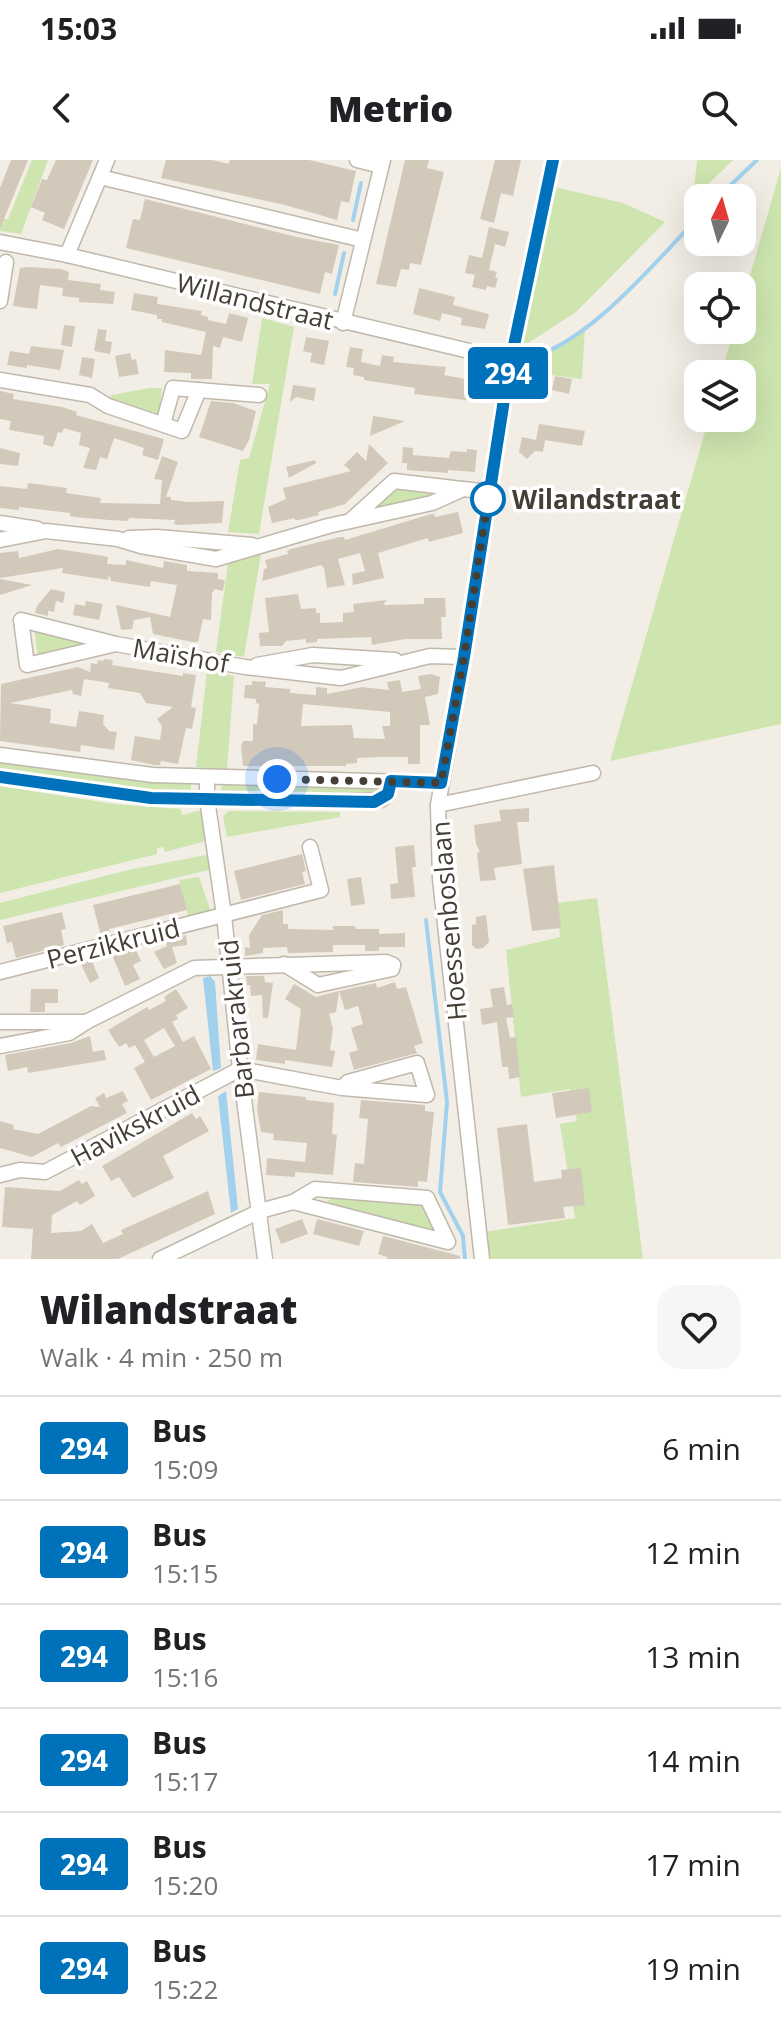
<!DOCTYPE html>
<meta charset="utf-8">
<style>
body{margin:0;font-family:"Open Sans",sans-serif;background:#f6f6f6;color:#202124;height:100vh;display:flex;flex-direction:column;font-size:30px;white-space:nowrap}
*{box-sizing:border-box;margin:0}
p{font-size:26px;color:#757577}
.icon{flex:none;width:44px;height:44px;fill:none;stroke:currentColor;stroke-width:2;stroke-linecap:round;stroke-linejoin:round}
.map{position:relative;height:1099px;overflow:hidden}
.panel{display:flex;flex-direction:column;background:#fff;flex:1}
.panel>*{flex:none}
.badge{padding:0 16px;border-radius:6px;font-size:28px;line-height:52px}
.needle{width:52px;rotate:5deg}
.fabs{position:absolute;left:684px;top:24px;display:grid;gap:16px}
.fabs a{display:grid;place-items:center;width:72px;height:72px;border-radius:16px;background:#fff;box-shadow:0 8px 32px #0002;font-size:40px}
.you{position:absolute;width:40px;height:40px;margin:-20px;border:6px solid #fff;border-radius:50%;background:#1a73e8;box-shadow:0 0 0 12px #1a73e833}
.map>.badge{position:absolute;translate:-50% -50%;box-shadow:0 0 0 4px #fff}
.round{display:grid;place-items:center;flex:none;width:84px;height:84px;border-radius:24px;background:#f6f6f6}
.summary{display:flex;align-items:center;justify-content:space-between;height:136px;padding:0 40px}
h1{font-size:38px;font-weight:800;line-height:60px}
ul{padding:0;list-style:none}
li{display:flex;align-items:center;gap:24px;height:104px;padding:0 40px;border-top:2px solid #e0e0e0}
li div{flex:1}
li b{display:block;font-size:30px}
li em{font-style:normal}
li .badge{min-width:88px;font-weight:700;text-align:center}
.status{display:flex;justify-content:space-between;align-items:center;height:56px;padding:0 40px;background:#fff;direction:ltr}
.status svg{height:22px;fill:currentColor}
header{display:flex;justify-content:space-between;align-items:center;height:104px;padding:0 40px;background:#fff;font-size:36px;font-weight:800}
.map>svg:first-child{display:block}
</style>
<div class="status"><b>15:03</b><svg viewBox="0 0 49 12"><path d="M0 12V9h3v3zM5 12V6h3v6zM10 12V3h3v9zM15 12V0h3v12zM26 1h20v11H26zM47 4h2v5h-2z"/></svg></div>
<header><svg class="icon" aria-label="back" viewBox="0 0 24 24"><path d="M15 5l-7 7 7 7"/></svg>Metrio<svg class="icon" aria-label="search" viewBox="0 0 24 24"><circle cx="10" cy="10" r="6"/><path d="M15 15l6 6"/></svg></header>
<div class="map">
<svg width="781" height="1099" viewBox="0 0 781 1099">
<rect width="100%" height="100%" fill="#f2eee5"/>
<g fill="#cee5af">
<path d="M32,0h16l-27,74 -21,-3v-12h8z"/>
<path d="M697,0h36l-40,39z"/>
<path d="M781,8v556l-171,37 99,-343h33v-44h-21l13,-44h8v-27z"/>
<path d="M555,27l68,16 42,19 -89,90 -54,35z"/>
<path d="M262,158l32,9 -35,207 -31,-2 12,-72 9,-2 21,-74h-18z"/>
<path d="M585,167l-3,52 -40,-5 2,-17z"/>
<path d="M149,228h13l-3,26 -49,-15 2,-4z"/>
<path d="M397,327l48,4 -78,21z"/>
<path d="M261,394l-17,103 -28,-5 12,-89z"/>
<path d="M34,469l59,15 -55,13z"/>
<path d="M207,511l27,5 -7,93 -31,-2z"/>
<path d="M0,599l191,25v10l-40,1 -151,-23z"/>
<path d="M225,623l158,5 -1,6h-162l2,-10z"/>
<path d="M0,626l114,18 67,5 1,6 20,-5 4,31 -41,11 -2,-5 -6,1v6l-157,39z"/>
<path d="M229,651l111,1v5l-113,20 -4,-21z"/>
<path d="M206,695h5l2,14 -213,51v-17l128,-33z"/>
<path d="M199,717l12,35 -22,7 -10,-39z"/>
<path d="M597,738l46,361h-156l-3,-27 91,-14 -15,-94 17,-3 -7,-32 -49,8 -15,-147 54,-13 -3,-34z"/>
<path d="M337,1034l87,10 15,27 -2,5 -115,-31z"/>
</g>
<g fill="#a2d1ee">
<path d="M210,816l5,6 6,86 -8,3 -10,-93z"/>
<path d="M226,931l12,118 -7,4 -13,-117z"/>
</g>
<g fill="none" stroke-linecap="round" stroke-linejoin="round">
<g stroke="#a2d1ee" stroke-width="4">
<path d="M717,38l40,-38"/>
<path d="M353,60l8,-37"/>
<path d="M335,134l9,-41"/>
<path d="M523,201c68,-19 127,-94 175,-143"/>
<path d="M426,760l21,182 -7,90 23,44 2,23"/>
</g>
</g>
<g fill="#d3c9bb" fill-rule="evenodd">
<path d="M11,0h17l-28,69v-41z"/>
<path d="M56,0h37l-29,69 -22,-9 3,-7 -14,-6 11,-28 5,1z"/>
<path d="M166,0h46l17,4 1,-4h79l47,11 -7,32 -8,-2 -4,19 -52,-15 -124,-27z"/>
<path d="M405,0h24l-2,8 17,4 -23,93 -11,-2 -1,7 -8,-1 -5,18 -20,-3z"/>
<path d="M495,0h26l-8,36 -12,-3 -7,30 -14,-4z"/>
<path d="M145,39l152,38 42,8 -7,29 -7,-2 -5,22 -194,-46 7,-29 7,1z"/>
<path d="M489,67l20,5 -4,15 -10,-3 -6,26 8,2 -2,6h3l-3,10 -8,-2 -1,4 -14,-3 3,-12 -10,-2 4,-18 13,3z"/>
<path d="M28,107l33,2 8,3 -1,8 33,4 -1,6 15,2 -2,12 -34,-2v-4l-17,-2 1,-8 -23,-3 -3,24 -24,-3 7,-38z"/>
<path d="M419,128l36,9 -2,8 36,9 -4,15 -24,-4 1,-7 -20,-5 -2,8 -27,-7z"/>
<path d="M134,133l24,4 -1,7 45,7 -1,4 7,2v3l18,4 3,-11 19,5 -6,24 -19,-5 -3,11 -7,-2 -1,33h-21v-6l-27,-1 1,-22 36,5 5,-23 -44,-10v-3h-5v-4l-26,-5z"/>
<path d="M64,165l11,1 -3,21 -11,-2z"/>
<path d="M98,169l9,1 -2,11 7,1 -2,12 -16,-3z"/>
<path d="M306,177l23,4 -5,24 -14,-3 2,-9 -9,-2z"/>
<path d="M31,186l33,4 -4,20 -33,-5v3l-20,-3 3,-14 19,3z"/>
<path d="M350,187l13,2 -2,13 19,4 2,-11 12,2 -1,5 53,5 -2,8 32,6 -3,20 -59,-7 1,-6 -51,-8v-3l-11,-2 1,-7 -8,-1z"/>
<path d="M130,193l2,7 4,-1 3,15 -20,3 -4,-21z"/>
<path d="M82,197l13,2 -3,19 -13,-3z"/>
<path d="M555,216l17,3 -3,15 -17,-4z"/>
<path d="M293,225l23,3 -2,13 -18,-4 -6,5z"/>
<path d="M0,231l14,3 -1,5 49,8 15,5 -1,3 88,24 -6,21 -16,-5 2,-7 -30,-10 -7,21 -7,-2 -4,13 -13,-2 7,-20 -11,-3 2,-12 -17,-5 -2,5 -4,-1 -5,15 -10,-3 1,-8 -35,-6 2,-9 -11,-2z"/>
<path d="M211,241l22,2 23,8 -7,29 -6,11 -44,-14z"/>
<path d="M373,256l32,5 -35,15z"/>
<path d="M539,264l46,7 -3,15 -37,-6 -2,12 -8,-1 -8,8 -8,-7 3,-15 14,3z"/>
<path d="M369,284l19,19 -43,41 -27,8 1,3 -20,5h-4v-2l-23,5 -4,-16 18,-8 -3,-11 68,-17 -7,-6 13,-13 9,9z"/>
<path d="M403,287l10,1v7l36,3 2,-7 16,1v-3l10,1 -2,22 -27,-2v3l-41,-3v-7h-5z"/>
<path d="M0,288l20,5 -2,13 -18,-2z"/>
<path d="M162,296l16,6 -12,35h5v3l17,2 36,-1 -2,22 -44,2 -4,-1 1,-4 -46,-2 -1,3 -19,-1 -35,-3 -4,-1v-3l-51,-6v3l-19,-2v-22l27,3 1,-6 39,5 -1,5 35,5 -1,5 60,1 2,-24 -8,-1z"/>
<path d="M315,300l1,3 -27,15 -3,-11z"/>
<path d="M458,352l5,21 -34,9 -1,-4 -50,15 6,25 -31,7 -1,-11 13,-3 -5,-18 -22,6 7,26 -18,3 -3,-20 -3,-3 -59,16 2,-12 3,-1 -2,-8 23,-6 -1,-3 4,-2 49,-12h4l1,3 86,-26h3l1,3z"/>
<path d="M58,389l46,7 4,1 -1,7 19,1v-5l37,8 1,-7 23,4v6l31,2v6l7,1 -2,11 -8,-2 -3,4 -1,27 -8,-1 -5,23h-6l-39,-8 -3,-17 -16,3 -2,9 -11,1 -5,-25 54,12 7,-32 -26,-4 -1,6 -39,-6 -2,-7 -1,6 -46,-7 1,-5 -63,10v-25l18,-2 1,7z"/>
<path d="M0,419l32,6 -32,10z"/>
<path d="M51,429l14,3 -2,11 -7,-2 -2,11 -6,-1v5l-13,-3 2,-7z"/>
<path d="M298,434l3,15 15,-1v5h4v10l23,-1v-9l11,-1 -1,-8 34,-4 -4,5 41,-1v-6h21l1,19h-5l1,22h-37l-33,6 -1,-8 -54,2v3l-11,1v-4l-20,2 -4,5h-22l-1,-13 10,-1 -4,-34z"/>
<path d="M86,441l17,3 -4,16 -26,-5 2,-11 10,2z"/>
<path d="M104,499l9,1 -1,5 71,11v-3l13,2 -5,32 5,1 -4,21 -6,-1 -8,36 -17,-3 -1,4h-6l-23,-5 4,-24 25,4 2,-14 -5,-7 16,-12 -27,-4 -6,-10 -32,-5 1,-5 -25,-4 -3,17 -8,-2 -1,-4 -62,13 41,6 -1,14 26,4 3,-16 25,4 -1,9 6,7 8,1 -3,18 -33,-5 -1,7 -80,-11 1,-57 77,-17 12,5 1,-9 6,1 1,-4 5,1z"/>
<path d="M431,514l9,3 -2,17 -13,3 5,28h-10v39h-12v-7h-30l-21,1v5l-11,1v2h-103l-2,-20 2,-5h10v-17h4l2,-20 -3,-1v-4l-12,-1 1,-13h7v-4l14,1 -1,5 25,2v4l26,2v-8l11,1v6l35,-7 27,3 -2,-8 13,-2 2,12 19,-3 -3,-13zM303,544l87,8v14h-8l3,13 -31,-1 -2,-13 -51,1z"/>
<path d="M529,648v14h-12l5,42 -28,4 2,12 -16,1 -3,-29h3l-4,-8 -2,-19 27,-4 -2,-11z"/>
<path d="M414,685l2,22h-4l3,30 -24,2 -1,-15 8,-1 -3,-36z"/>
<path d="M302,694l4,17 -4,1 3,12 -64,16 -7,-29z"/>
<path d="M554,705l7,63 -29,3 -9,-62z"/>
<path d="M361,717l4,27 -14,2 -4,-27z"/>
<path d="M180,724l7,26 -78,19 1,5 -9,2 -8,-31z"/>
<path d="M283,750v14h5v5l46,1 -2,-4h23l1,3h23v5l26,-1v14h-26v4h-14v-6h-32v7l-45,1 -1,-6 -24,1v5l-18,3v-9l5,1 -1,-13 13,-20z"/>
<path d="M62,752l4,17 -5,1 3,15 -48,13 -4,-16 -5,1 -4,-17z"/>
<path d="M486,755l3,27 -6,6 -7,1 -4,-4v-20l4,-1v-7z"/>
<path d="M186,775l1,10 -15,2 5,16 -13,6 -10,-17 13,-6 -3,-6z"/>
<path d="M135,788l6,13 -8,4 7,14 -15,7 -13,-31z"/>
<path d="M91,799l8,19 -9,5 -10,-21z"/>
<path d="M246,816h18l1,6 8,1 -5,35h-5l-1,-23 -11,1 -1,-11h-3z"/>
<path d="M395,822l2,7 9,-2 17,56 -9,3 3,7 -63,17 -5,-17 9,-3 -7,-22 12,-4 -5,-18 -13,4 -6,-19 37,-8 1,5z"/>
<path d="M294,824l22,13 23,-6 -3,21 -7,2 4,15 -3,21 5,1 -3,16 -47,-7v4l-29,-4 2,-16 38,6 5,-41 -16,-10z"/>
<path d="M504,827l3,18 5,-1 2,13 -8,1 4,20 6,-1 4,40 -11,2 -1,-12h-6l-5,-45 -15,3 -2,-16 13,-2 -3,-18z"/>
<path d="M31,829h27v14h-13v9h-15z"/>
<path d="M176,829l12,19 -12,7 2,4 -6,3 11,20 11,-6 17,33 -60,31 -17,-32 11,-6 -10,-17 -6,3 -3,-5 -7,4 -11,-17 39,-23 2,3 17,-9 -2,-4zM164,868l11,18 -21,11 -10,-17z"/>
<path d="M90,876l3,16 11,-2 2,10 -78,13 -1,-6 -19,4 -3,-16 66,-12z"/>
<path d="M589,928l3,24 -36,6 -4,-25z"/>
<path d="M123,931l5,10 -6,3 5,9 -66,34 -3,-4 -26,14 -32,-9v-27l14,4 -1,4 25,5 53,-28 9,1 -5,-9 9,-5 2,5z"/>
<path d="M259,932l47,5v3l28,3 -2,31 5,1 -4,40 -38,-3v5l-29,-2 1,-17 38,4 2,-19 -34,-3 1,-6 -13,-2 -4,-23z"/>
<path d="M361,940l64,5v6l9,1 -7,70 -9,-1v6l-65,-5 2,-19 9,1 4,-45 -9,-1z"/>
<path d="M192,953l4,6 4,-3 9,15 -46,25 11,22 -41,20 -14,-21 -8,4 -9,-15z"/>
<path d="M527,964l7,58 28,-4 -1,-8 20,-2 4,37 -22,2 2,11 -57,7 -11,-97z"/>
<path d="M79,1020l3,4 5,-3 8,15 -15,9 -3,-4 -25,14 -1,18 30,-2 11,-7 11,19 20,-9 -2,-4 87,-39 7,23 -97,45h-87l2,-30 -31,-2 3,-40 55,4z"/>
<path d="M302,1059l6,15 -27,10 -6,-15z"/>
<path d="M317,1059l47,12 -5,15 -46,-12z"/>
<path d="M383,1076l77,20v3h-73v-2l-9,-3z"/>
</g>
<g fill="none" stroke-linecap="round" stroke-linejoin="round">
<g stroke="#c0b8ab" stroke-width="17">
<g id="minor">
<path d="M357,0l24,6"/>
<path d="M100,17l263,63"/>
<path d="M0,82l67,13 444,106"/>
<path d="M67,95l40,-95"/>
<path d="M0,141l6,-39"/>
<path d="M343,163l40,-163"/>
<path d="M0,220l90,15 18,11 74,25 17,-41"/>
<path d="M163,264l10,-36 86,7"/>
<path d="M351,360l43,-39 68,8"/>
<path d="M0,363l38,6"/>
<path d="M129,378l28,-1 95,8"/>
<path d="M0,380l46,-9 72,8 23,7 75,13 112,-33 104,-23 31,-14 26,3"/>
<path d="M116,484l-95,-24 6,45 89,-21 129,23 96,11 89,-22 34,1"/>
<path d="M257,505l56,-10 82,5"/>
<path d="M0,595l153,20 288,8"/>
<path d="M0,617l151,21 194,3 36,-1 7,-6 3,-13"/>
<path d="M207,619v20l17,116 16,154 25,190"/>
<path d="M438,645l155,-32"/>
<path d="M284,804l34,21 74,-16 1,-4"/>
<path d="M0,812l321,-82 -11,-43"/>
<path d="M0,862h86l108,-54 192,-6 7,3"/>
<path d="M0,886l69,-13 17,-11"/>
<path d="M0,1015l20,-5 25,2 195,-103 102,19 85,7 -10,-32 -69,19 -6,6"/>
<path d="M160,1099l100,-48 33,-9 22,-13 112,9 21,44 -155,-40"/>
<path d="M482,1099l-42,-380 -2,-74 26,-148 44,-283 45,-214"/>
</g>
</g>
<use href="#minor" stroke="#fff" stroke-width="14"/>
</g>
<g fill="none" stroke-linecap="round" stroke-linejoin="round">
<g stroke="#fff" stroke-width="18">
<path id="line" d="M0,617l151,21 223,4 14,-8 3,-13 50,2 23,-126 44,-283 45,-214"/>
</g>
<use href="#line" stroke="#0072bc" stroke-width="12"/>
<path stroke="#443e35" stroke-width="8" stroke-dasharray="0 14.4" d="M277,619l164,4 23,-126 25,-165 -1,7"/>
</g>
<circle fill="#fff" stroke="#0072bc" stroke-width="4" cx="488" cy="339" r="16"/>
<g text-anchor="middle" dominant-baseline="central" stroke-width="7" stroke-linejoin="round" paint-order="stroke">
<g font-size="26" fill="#443e35" stroke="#fff">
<text transform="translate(255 141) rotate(14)">Willandstraat</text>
<text transform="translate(181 495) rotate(10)">Maïshof</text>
<text transform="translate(448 761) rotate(-95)">Hoessenboslaan</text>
<text transform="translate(113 783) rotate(-14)">Perzikkruid</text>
<text transform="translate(236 859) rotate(-96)">Barbarakruid</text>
<text transform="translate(135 965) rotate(-28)">Havikskruid</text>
</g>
<g font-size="26" font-weight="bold" fill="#443e35" stroke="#fff" text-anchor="start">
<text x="512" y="339">Wilandstraat</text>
</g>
</g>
</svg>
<div class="fabs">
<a><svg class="needle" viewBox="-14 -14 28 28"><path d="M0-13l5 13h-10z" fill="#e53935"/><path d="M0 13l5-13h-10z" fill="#757577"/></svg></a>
<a><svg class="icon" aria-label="locate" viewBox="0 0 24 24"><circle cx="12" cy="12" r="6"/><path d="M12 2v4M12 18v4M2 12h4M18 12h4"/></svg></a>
<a><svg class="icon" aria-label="layers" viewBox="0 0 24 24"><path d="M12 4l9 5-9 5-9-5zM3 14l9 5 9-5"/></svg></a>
</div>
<div class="you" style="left:277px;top:619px"></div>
<b class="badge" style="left:508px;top:213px;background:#0072bc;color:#fff">294</b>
</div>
<section class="panel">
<div class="summary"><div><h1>Wilandstraat</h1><p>Walk · 4 min · 250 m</p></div><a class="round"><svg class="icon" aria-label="heart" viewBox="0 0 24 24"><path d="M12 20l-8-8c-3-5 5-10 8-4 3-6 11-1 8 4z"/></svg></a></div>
<ul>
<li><span class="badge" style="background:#0072bc;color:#fff">294</span><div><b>Bus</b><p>15:09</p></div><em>6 min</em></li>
<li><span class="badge" style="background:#0072bc;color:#fff">294</span><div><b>Bus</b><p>15:15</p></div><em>12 min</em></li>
<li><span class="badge" style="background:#0072bc;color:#fff">294</span><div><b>Bus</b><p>15:16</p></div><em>13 min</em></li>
<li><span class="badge" style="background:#0072bc;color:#fff">294</span><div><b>Bus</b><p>15:17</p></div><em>14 min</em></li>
<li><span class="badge" style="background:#0072bc;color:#fff">294</span><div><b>Bus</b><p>15:20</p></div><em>17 min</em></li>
<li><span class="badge" style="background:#0072bc;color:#fff">294</span><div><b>Bus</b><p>15:22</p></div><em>19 min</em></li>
</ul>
</section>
